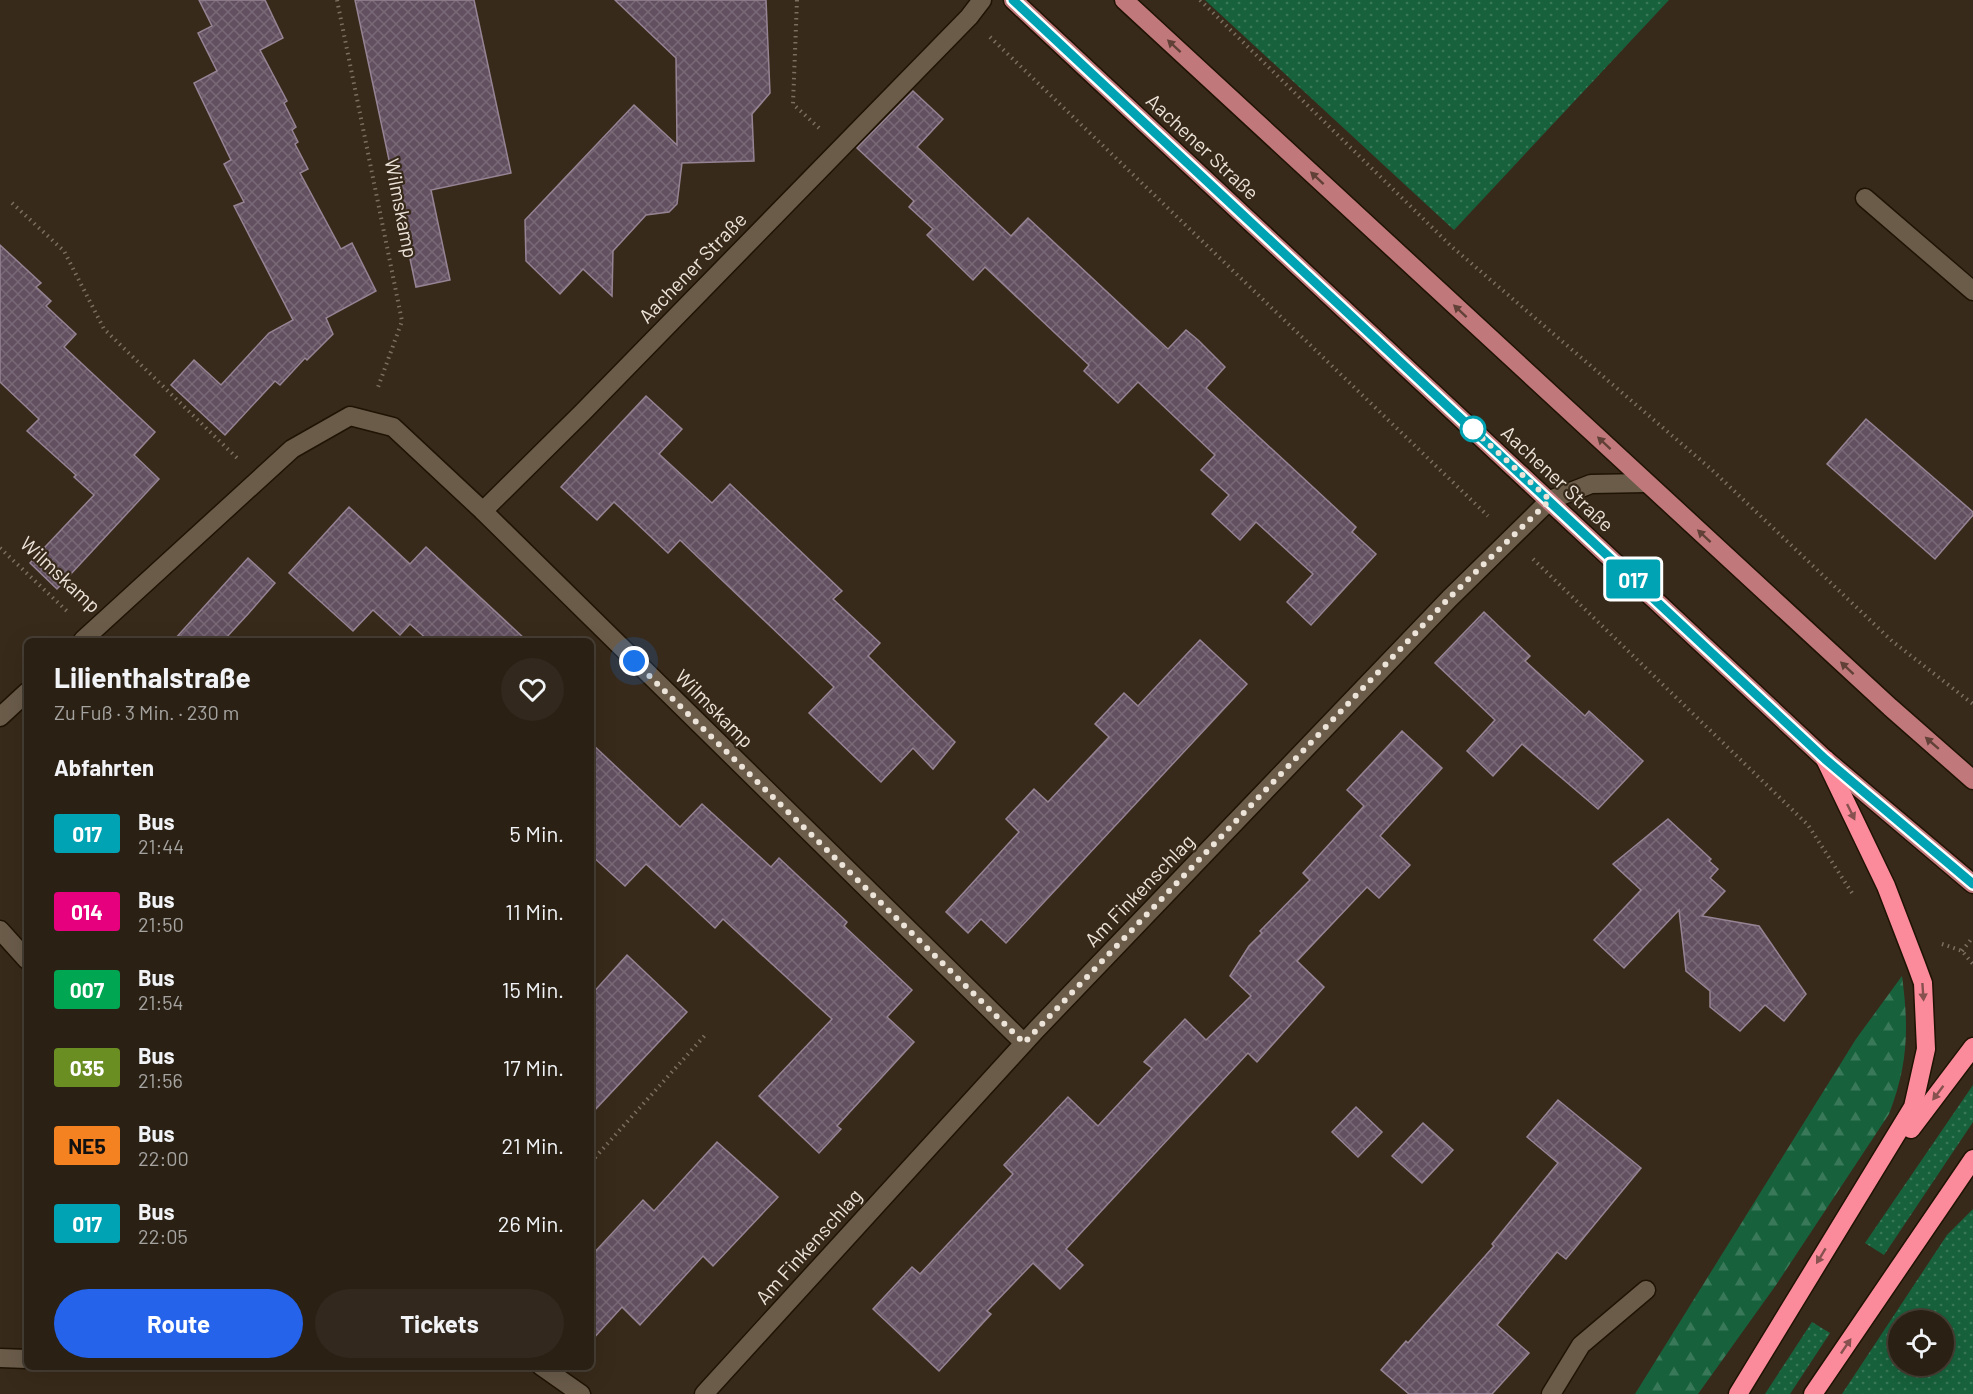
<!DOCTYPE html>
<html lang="de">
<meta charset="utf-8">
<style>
body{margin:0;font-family:Barlow,sans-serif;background:#32281d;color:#f1f3f6;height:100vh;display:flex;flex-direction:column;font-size:22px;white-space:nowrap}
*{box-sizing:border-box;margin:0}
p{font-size:20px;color:#a5a3a0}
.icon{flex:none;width:33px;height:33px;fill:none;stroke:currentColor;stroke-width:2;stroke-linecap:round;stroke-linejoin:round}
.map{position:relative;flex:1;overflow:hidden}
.panel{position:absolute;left:24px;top:638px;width:570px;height:732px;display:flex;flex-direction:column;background:#2a2014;border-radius:9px;box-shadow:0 6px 24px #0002,0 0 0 2px #463e34}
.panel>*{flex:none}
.badge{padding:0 12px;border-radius:4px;font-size:21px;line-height:39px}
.fabs{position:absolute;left:1888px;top:1310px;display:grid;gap:12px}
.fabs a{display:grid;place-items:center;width:66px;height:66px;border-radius:50%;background:#2a2014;box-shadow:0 6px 24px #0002,0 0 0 2px #463e34;font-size:30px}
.you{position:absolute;width:30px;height:30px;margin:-15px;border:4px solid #fff;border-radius:50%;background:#1a73e8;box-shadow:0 0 0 9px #1a73e833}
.map>.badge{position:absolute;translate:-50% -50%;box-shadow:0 0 0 3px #fff}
h2{padding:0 30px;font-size:22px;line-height:54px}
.round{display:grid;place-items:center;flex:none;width:63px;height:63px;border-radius:32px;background:#32281d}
.head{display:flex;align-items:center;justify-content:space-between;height:102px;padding:0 30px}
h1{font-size:28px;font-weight:700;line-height:45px}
.button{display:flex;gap:12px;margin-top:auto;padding:12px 30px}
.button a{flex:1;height:69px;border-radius:36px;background:#2563eb;color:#fff;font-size:24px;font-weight:700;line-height:69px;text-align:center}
.button a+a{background:#32281d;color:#f1f3f6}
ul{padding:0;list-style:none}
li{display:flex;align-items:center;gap:18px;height:78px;padding:0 30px}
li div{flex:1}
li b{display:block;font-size:22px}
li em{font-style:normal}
li .badge{min-width:66px;font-weight:700;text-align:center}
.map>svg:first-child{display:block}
</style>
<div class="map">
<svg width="1973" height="1394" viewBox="0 0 1973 1394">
<defs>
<pattern id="grass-dots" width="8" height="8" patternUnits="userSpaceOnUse" patternTransform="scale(1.5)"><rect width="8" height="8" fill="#17623d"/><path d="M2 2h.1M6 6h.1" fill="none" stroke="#397858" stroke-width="1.8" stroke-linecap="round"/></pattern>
<pattern id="forest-firs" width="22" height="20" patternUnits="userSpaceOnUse" patternTransform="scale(1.5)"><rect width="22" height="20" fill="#17623d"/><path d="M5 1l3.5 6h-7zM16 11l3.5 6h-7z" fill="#397858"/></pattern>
<pattern id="building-cross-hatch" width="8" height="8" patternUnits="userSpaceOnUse" patternTransform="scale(1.5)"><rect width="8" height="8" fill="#625060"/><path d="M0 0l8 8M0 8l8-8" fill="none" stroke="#796976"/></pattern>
</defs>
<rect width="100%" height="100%" fill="#382a1a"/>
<g fill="url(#grass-dots)" fill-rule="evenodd">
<path d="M1205,0h464l-215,230z"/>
<path d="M1973,1085v37l-89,133 -19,-12z"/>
<path d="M1973,1209v185h-131l105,-159zM1899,1320h45v45h-45z"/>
<path d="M1812,1322l18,11 -40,61h-25z"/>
</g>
<path fill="url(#forest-firs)" d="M1902,976c7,53 6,88 -13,138l-113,171 -78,109h-63l221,-355z"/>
<g fill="url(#building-cross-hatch)" stroke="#968394" stroke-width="1.5">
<path d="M199,0h66l18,38 -23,12 27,51 -3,2 12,24 -4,3 6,12 -3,2 13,25 -8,4 41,76 11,-6 24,48 -50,27 7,16 -26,26 -2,-2 -25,27 -5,-4 -50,54 -54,-50 23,-25 27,25 48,-52 24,-13 -59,-114 10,-4 -20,-38 7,-4 -37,-77 23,-12 -19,-38 14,-7z"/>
<path d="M355,0h119l37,173 -80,17 19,90 -34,7z"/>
<path d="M615,0h151l4,93 -18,21 2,47 -72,2 -5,41 -8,8 -23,3 -33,36 -1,45 -29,-27 -23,25 -34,-33 -1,-41 109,-115 43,40 -1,-87z"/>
<path d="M913,91l30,28 -26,28 94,89 17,-18 140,131 18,-19 12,10 27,27 -19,21 150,139 -4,5 24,22 -65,71 -24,-23 26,-28 -57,-52 -16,18 -28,-26 17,-19 -28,-25 14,-15 -77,-73 -20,21 -34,-32 5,-6 -104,-98 -12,13 -46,-45 6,-6 -24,-22 5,-6 -57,-53z"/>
<path d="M0,245l41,38 -5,4 15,14 -5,5 30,28 -12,13 91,85 -21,23 25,24 -102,110 -27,-26 64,-68 -20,-18 2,-2 -49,-44 12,-12 -39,-37z"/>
<path d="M646,396l36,33 -23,25 53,49 18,-19 112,107 -9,8 47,44 -12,13 87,86 -22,27 -20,-21 -32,34 -72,-69 25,-26 -154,-147 -12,13 -54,-51 -17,18 -36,-33z"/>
<path d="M1866,419l107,93v3l-38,44 -108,-95z"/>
<path d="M349,507l61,57 16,-17 100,93h-98l-18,-16 -10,11 -27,-25 -20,21 -64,-58z"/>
<path d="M248,558l27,25 -27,31 -24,26h-50z"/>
<path d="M1484,612l46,44 -5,5 60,55 4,-5 54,50 -45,48 -76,-65 -29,32 -26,-25 28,-31 -60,-57z"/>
<path d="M1200,640l47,44 -241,259 -25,-24 -13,14 -22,-21 73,-80 -13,-13 28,-30 14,13 61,-65 -14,-13 29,-31 14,13z"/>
<path d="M1402,731l40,37 -62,68 30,29 -31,33 -12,-11 -70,74 27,26 -67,75 -9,-9 -182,196 17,16 -23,24 -27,-26 -46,48 4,3 -52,57 -66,-62 39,-42 8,7 93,-100 -9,-9 64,-68 30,29 54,-58 -8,-6 41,-43 21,21 45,-44 -21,-20 19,-30 13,-13 -2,-2 50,-51 -7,-7 61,-67 -17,-16z"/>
<path d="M591,743l89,84 22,-23 69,63 8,-9 68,64 -3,4 68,64 -25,27 27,25 -77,84 4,3 -22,24 -60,-57 73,-77 -109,-100 -8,9 -69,-64 -21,22 -34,-31z"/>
<path d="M1668,819l43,40 -2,2 9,8 -8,9 15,13 -23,25 57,10 47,68 -22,27 -19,-16 -25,26 -30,-24v-16l-24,-20 -7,-61 -55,58 -30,-28 47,-50 -28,-26z"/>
<path d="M627,955l60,57 -96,102v-119z"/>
<path d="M1558,1100l83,68 -75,91 -9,-7 -60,73 32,28 -37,41h-83l-28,-24 25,-29 2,2 86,-97 -2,-2 66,-81 -31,-26z"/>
<path d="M1356,1107l26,25 -24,25 -26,-25z"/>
<path d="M1423,1123l30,27 -31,33 -30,-27z"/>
<path d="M717,1142l61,55 -65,69 -10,-10 -63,69 -18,-18 -31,34v-85l52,-56 11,11z"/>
</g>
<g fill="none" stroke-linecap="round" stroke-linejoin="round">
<g stroke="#1f1304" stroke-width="21">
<g id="lane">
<path d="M1865,198l108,93"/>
<path d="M483,511l100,-99 386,-395 13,-17"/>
</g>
</g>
<g stroke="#1f1304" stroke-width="21">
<g id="street">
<path d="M83,640l209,-191 58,-33 43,11 90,84 541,532"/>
<path d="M0,717l27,-25"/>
<path d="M0,930l27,30"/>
<path d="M0,1358l27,1"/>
<path d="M541,1366l40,28"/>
<path d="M704,1394l332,-364 414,-432 100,-98 41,-16 55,-1"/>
<path d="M1551,1394l30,-49 65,-55"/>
</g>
</g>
<g stroke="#1f1304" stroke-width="21">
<g id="primary">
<path d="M1013,0l812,759 148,125"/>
<path d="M1124,0l766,707 83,73"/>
</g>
</g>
<g stroke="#1f1304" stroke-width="21">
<g id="highway">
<path d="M1911,1129l62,-82"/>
<path d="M1738,1394l175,-287 13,-58 -3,-66 -7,-19 -30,-78 -61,-127"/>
<path d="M1813,1394l160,-235"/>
</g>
</g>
<g stroke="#7b6f61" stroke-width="4" stroke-dasharray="1.5 4.5" stroke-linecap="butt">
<path d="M337,0l65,321 -25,69"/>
<path d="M797,0l-4,104 26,24"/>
<path d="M1200,0l251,246 260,223 181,172 81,63"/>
<path d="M990,37l498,479"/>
<path d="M12,203l52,48 40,78 133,129"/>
<path d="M0,548l69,65"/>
<path d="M1533,559l275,266 44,68"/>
<path d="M1942,944l20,7 11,13"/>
<path d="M1962,951l11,-14"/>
<path d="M591,1162l116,-129"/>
</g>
<use href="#lane" stroke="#6b5c4a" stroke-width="18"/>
<use href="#street" stroke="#6b5c4a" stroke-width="18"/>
<use href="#primary" stroke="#c1787b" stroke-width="18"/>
<use href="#highway" stroke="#fb8b9b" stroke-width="18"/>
</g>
<defs><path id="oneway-solid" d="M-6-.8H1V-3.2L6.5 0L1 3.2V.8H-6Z" transform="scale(1.5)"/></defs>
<g fill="#614137">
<use href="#oneway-solid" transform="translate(1174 46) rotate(-137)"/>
<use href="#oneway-solid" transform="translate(1317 178) rotate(-137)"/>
<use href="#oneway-solid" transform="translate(1460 311) rotate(-137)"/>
<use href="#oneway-solid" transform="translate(1604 443) rotate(-137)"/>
<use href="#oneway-solid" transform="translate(1704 536) rotate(-137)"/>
<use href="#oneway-solid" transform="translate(1847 668) rotate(-137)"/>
<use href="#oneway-solid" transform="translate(1932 743) rotate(-139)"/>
</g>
<g fill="#86514e">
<use href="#oneway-solid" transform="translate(1851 812) rotate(64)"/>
<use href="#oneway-solid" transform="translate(1923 992) rotate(86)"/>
<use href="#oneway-solid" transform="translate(1938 1093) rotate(127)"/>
<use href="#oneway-solid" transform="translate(1821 1256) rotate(121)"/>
<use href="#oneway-solid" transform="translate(1846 1346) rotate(-56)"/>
</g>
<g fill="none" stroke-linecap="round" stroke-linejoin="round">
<g stroke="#fff" stroke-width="14">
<path id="line" d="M1013,0l812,759 148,125"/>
</g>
<use href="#line" stroke="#00a3b4" stroke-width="9"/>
<path stroke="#ece3d9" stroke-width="6" stroke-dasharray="0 10.8" d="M634,661l390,382 426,-446 100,-97 -80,-73 3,2"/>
</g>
<circle fill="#fff" stroke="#00a3b4" stroke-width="3" cx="1473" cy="429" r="12"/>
<g text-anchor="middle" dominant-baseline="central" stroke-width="4.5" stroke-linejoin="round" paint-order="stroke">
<g font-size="20" fill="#ece3d9" stroke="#382a1a">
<text transform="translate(1203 146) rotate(43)">Aachener Straße</text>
<text transform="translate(402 208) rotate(79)">Wilmskamp</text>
<text transform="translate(692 267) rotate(-46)">Aachener Straße</text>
<text transform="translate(1558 478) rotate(43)">Aachener Straße</text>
<text transform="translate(61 574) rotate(43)">Wilmskamp</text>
<text transform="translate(715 708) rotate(45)">Wilmskamp</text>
<text transform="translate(1139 890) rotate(-46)">Am Finkenschlag</text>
<text transform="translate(808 1246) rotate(-48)">Am Finkenschlag</text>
</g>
</g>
</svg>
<div class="fabs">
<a><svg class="icon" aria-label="locate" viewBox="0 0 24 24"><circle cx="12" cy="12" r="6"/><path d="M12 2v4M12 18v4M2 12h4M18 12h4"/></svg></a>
</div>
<div class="you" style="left:634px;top:661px"></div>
<b class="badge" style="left:1633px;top:579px;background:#00a3b4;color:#fff">017</b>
<section class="panel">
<div class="head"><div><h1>Lilienthalstraße</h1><p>Zu Fuß · 3 Min. · 230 m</p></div><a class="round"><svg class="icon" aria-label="heart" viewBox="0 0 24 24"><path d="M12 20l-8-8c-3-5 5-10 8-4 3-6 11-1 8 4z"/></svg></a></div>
<h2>Abfahrten</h2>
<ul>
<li><span class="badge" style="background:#00a3b4;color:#fff">017</span><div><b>Bus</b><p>21:44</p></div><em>5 Min.</em></li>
<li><span class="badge" style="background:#e6007e;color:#fff">014</span><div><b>Bus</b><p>21:50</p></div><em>11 Min.</em></li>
<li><span class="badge" style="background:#00a651;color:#fff">007</span><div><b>Bus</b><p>21:54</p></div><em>15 Min.</em></li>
<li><span class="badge" style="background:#6b8e23;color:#fff">035</span><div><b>Bus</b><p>21:56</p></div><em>17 Min.</em></li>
<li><span class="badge" style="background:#f58220;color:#111">NE5</span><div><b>Bus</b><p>22:00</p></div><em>21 Min.</em></li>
<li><span class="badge" style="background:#00a3b4;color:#fff">017</span><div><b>Bus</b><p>22:05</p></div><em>26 Min.</em></li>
</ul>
<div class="button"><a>Route</a><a>Tickets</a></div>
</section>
</div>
